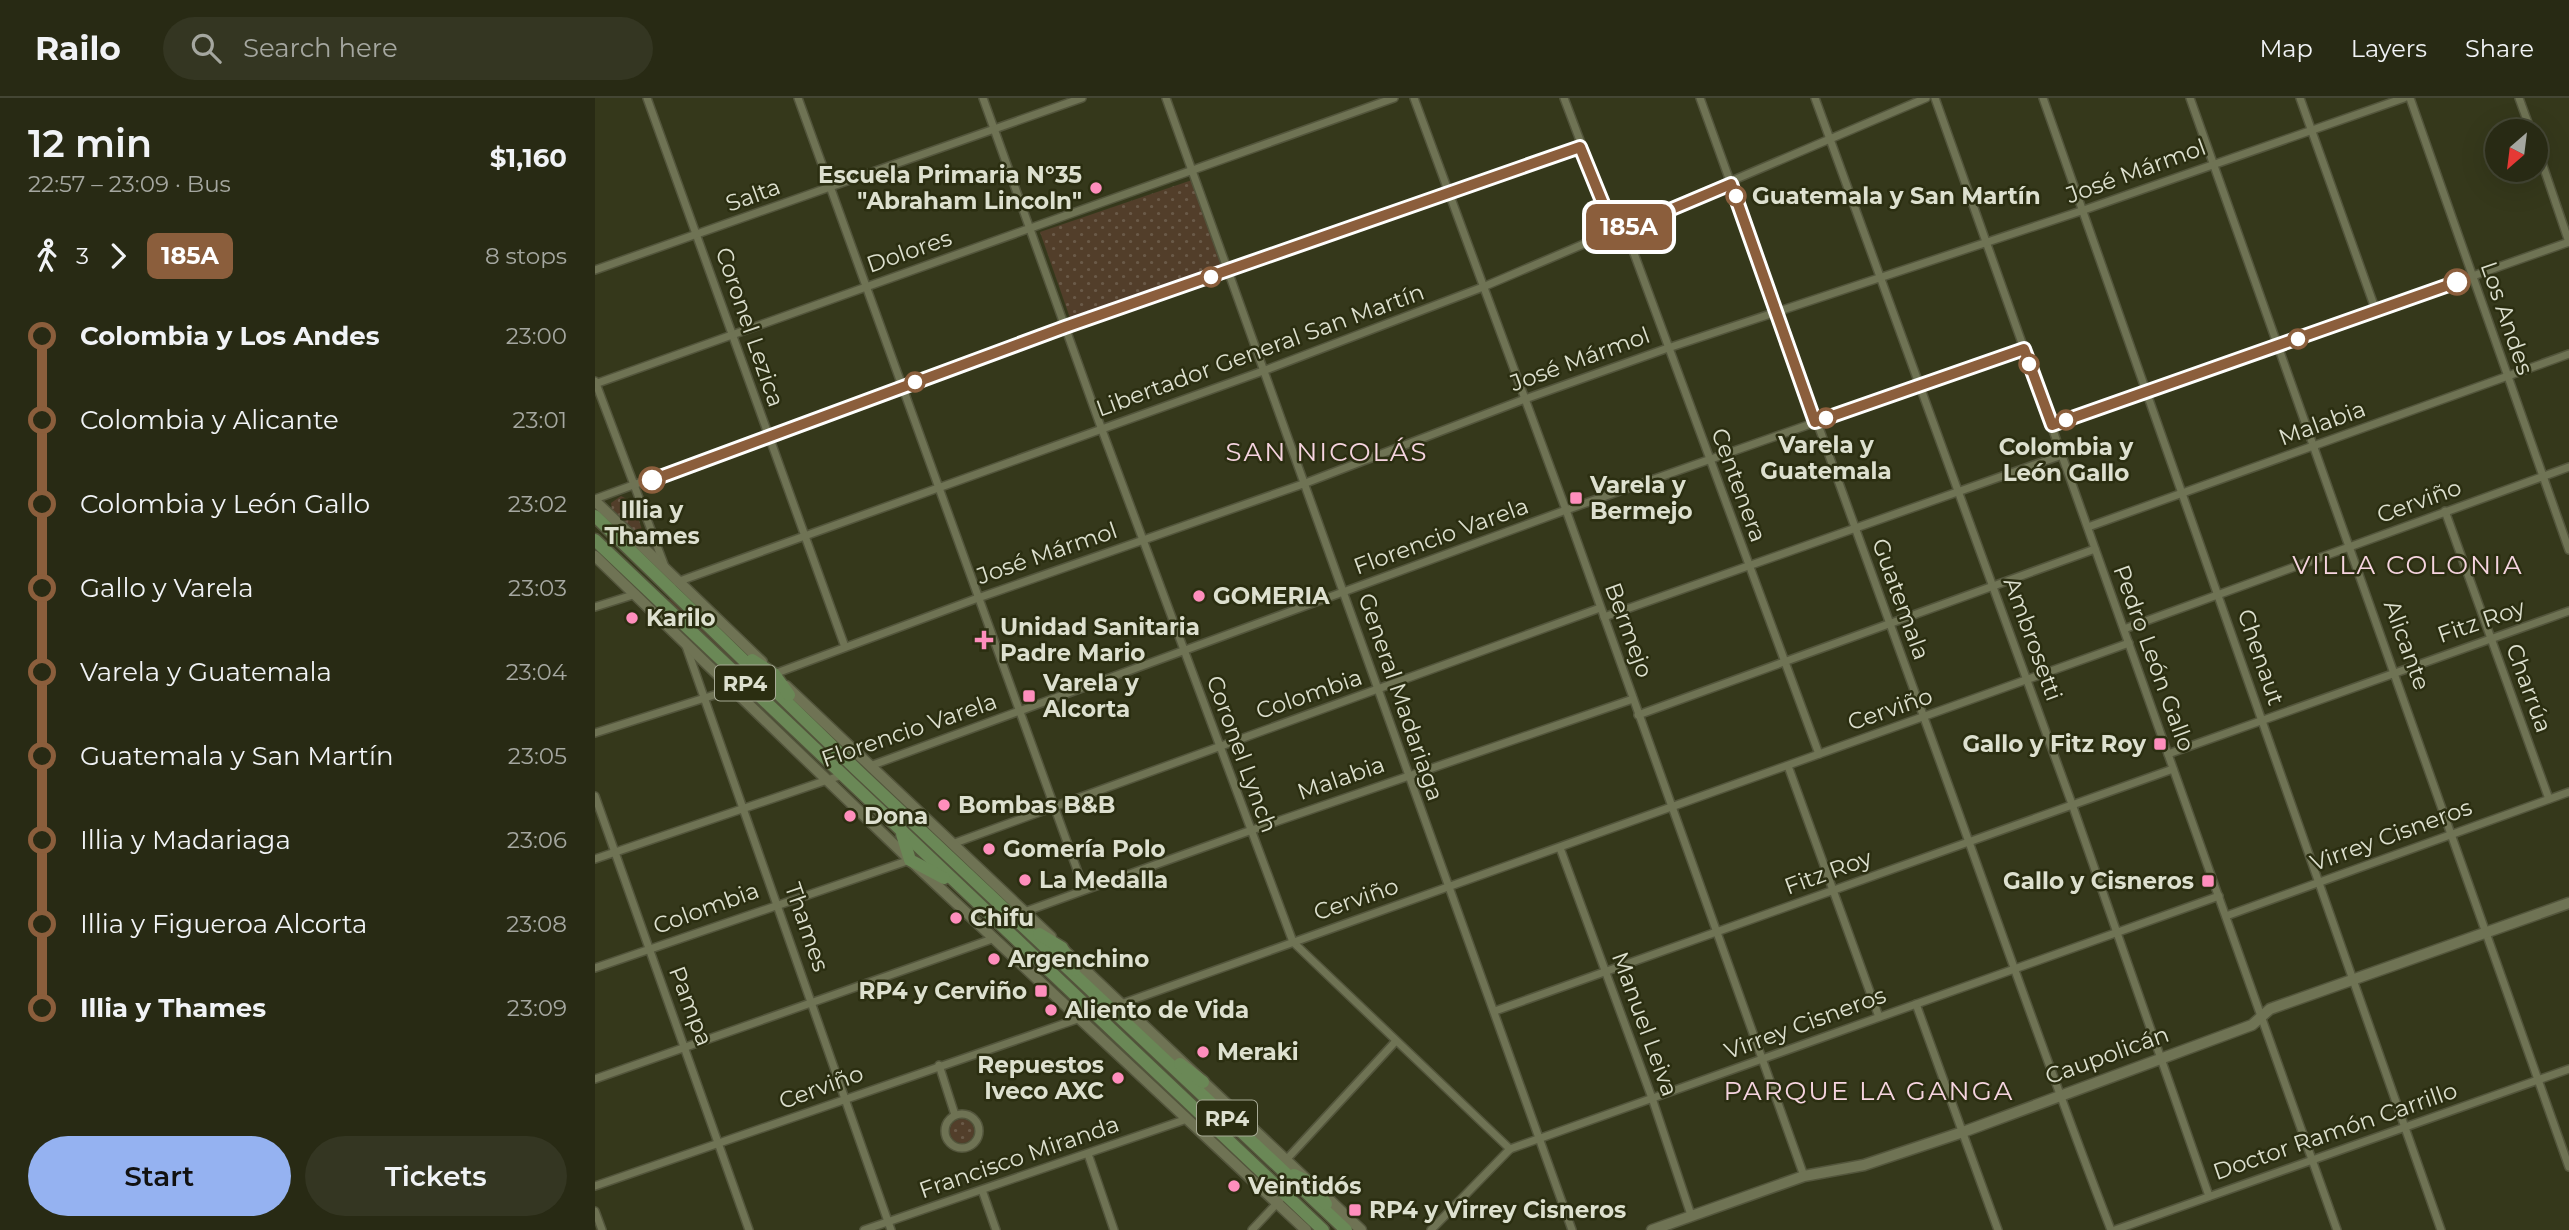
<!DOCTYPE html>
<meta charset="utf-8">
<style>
body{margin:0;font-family:Montserrat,sans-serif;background:#343622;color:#f1f3f6;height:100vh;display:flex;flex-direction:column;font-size:26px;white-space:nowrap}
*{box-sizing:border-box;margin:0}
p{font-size:23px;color:#a5a7a0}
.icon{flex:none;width:38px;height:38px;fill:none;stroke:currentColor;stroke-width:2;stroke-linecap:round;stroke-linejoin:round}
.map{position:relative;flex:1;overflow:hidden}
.panel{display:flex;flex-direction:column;background:#282a14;width:595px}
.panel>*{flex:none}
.badge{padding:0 14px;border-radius:10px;font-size:24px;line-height:46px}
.needle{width:46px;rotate:208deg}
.fabs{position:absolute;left:1890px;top:21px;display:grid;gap:14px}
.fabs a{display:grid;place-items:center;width:63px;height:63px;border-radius:50%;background:#282a14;box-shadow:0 7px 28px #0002,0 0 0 2px #444634;font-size:35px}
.map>.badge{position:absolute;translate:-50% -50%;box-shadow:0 0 0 4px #fff}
.legs{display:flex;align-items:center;gap:10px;height:77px;padding:0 28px;font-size:23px}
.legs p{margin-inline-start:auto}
.summary{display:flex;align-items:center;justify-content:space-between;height:119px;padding:0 28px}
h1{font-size:38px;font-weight:600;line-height:52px}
.button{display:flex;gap:14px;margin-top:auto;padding:14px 28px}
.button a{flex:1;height:80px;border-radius:42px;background:#95b2f1;color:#111;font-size:28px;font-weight:600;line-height:80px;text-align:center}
.button a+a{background:#343622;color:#f1f3f6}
ul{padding:0 28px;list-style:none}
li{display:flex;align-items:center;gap:24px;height:84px;font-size:26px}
li i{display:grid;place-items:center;width:10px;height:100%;margin:0 9px;background:currentColor}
li i::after{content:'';width:18px;height:18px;margin:-9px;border:5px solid;border-radius:50%;background:#282a14}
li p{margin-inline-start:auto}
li:first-child i{background:linear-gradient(#0000 50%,currentColor 0)}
li:last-child i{background:linear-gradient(currentColor 50%,#0000 0)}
header{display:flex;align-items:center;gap:42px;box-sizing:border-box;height:98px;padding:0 35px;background:#282a14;border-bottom:2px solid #444634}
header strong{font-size:33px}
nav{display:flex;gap:38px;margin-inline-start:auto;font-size:24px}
.search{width:490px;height:63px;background:#343622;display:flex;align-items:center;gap:18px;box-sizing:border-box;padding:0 24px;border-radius:38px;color:#a5a7a0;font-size:26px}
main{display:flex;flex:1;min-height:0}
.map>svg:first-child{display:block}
</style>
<header>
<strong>Railo</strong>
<div class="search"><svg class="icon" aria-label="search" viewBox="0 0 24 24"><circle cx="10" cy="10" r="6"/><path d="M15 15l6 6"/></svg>Search here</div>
<nav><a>Map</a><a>Layers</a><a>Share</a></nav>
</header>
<main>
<section class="panel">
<div class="summary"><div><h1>12 min</h1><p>22:57 – 23:09 · Bus</p></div><b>$1,160</b></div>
<div class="legs"><svg class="icon" aria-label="walk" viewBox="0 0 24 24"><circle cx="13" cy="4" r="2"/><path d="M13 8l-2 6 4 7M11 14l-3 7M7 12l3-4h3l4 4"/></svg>3<svg class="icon" aria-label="forward" viewBox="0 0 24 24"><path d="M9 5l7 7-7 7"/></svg><b class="badge" style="background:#8b5e3c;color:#fff">185A</b><p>8 stops</p></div>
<ul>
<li><i style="color:#8b5e3c"></i><b>Colombia y Los Andes</b><p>23:00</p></li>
<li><i style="color:#8b5e3c"></i><span>Colombia y Alicante</span><p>23:01</p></li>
<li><i style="color:#8b5e3c"></i><span>Colombia y León Gallo</span><p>23:02</p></li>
<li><i style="color:#8b5e3c"></i><span>Gallo y Varela</span><p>23:03</p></li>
<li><i style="color:#8b5e3c"></i><span>Varela y Guatemala</span><p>23:04</p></li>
<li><i style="color:#8b5e3c"></i><span>Guatemala y San Martín</span><p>23:05</p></li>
<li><i style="color:#8b5e3c"></i><span>Illia y Madariaga</span><p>23:06</p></li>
<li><i style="color:#8b5e3c"></i><span>Illia y Figueroa Alcorta</span><p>23:08</p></li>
<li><i style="color:#8b5e3c"></i><b>Illia y Thames</b><p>23:09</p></li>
</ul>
<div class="button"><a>Start</a><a>Tickets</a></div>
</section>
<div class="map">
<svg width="1974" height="1132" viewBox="0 0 1974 1132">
<defs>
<pattern id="park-dots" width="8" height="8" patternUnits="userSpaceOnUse" patternTransform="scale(1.75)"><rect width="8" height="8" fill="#523e2a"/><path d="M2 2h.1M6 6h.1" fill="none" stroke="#6a5a48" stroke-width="1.8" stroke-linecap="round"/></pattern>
</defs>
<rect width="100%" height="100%" fill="#35381b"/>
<g fill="#523e2a">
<path d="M76,501l167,157 1,5 -173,-161z"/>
<path d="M262,684l6,1 225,213 1,5z"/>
</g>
<g fill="url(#park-dots)">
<path d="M597,82l30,86 -152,52 -30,-86z"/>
<path d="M26,398l12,6 13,40 -34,-31 -1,-8z"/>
<circle cx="367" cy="1033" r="12"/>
</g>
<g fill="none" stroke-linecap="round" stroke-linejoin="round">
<g stroke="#53553c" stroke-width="10">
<g id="street">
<path d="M52,0l198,549"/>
<path d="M203,0l286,791"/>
<path d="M388,0l119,332 191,512 217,207"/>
<path d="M571,0l406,1132"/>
<path d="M819,0l152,412 238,666"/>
<path d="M969,0l51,135"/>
<path d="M1105,0c80,224 162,448 243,672 56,154 109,308 168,460"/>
<path d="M1220,0l257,706 137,392"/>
<path d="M1340,0l402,1132"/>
<path d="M1448,0l398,1132"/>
<path d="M1595,0l379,1069"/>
<path d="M1705,0l76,213"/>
<path d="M1815,0l159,452"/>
<path d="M1924,0l12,33"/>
<path d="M1941,47l33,97"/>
<path d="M1030,131l194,525"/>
<path d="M0,172l487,-172"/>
<path d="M0,283l70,186"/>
<path d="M0,286l799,-286"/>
<path d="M1456,327l518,-183"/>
<path d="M0,401l470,-172 515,-180"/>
<path d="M1850,413l104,288"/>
<path d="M1493,429l481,-173"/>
<path d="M82,484l586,-211 220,-84 443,-189"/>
<path d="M0,509l41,-13"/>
<path d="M1009,519l458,-162"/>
<path d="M1529,531l445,-162"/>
<path d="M91,548l205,584"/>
<path d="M179,576l204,-76 325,-114 222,-85 143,-51 413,-137 323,-113"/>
<path d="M1043,617l457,-166"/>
<path d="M0,635l138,-44"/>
<path d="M1573,656l401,-143"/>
<path d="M275,668l696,-256 458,-161"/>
<path d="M1193,668l91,251"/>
<path d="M0,698l154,434"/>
<path d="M357,746l648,-236"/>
<path d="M965,750l92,250 39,117"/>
<path d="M0,761l250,-85"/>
<path d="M429,814l225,-81 384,-132"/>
<path d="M1631,818l343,-124"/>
<path d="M0,870l315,-108"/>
<path d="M1321,906l82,226"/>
<path d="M900,913l678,-242"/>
<path d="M344,967l16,50"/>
<path d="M0,981l400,-141"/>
<circle cx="367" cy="1033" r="17"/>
<path d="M493,1056l26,76"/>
<path d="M691,1062l109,-118"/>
<path d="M0,1088l526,-182 1008,-361"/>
<path d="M387,1092l14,40"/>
<path d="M0,1113l7,19"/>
<path d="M269,1132l323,-111"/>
<path d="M657,1132l28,-30"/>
<path d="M836,1132l79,-81 709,-253"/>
<path d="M1520,1132l454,-161"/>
</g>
</g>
<g stroke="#53553c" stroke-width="13">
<g id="secondary">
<path d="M0,403l167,161"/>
<path d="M0,458l315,304 396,370"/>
<path d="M191,588l265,251"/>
<path d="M470,853l240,227"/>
<path d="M727,1095l39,37"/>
<path d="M1057,1132l152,-54 60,-11 99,-33 289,-107 18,-16 299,-106"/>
</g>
</g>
<g stroke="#53553c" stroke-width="15">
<g id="primary">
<path d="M0,418l262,254 489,460"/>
<path d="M0,442l728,690"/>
<path d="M157,562l22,14 15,21"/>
<path d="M307,736l8,26 34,18"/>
<path d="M444,836l23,14 12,22"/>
<path d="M585,966l23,18"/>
<path d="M699,1077l19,9 13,20"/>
</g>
</g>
<use href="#street" stroke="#6f7354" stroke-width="7"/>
<use href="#secondary" stroke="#6f7354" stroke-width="10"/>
<use href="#primary" stroke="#6a8856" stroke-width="12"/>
</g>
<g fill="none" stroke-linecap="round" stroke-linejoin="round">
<g stroke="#fff" stroke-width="16">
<path id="line-1" d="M57,382l413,-153 515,-180 35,86 116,-49 84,238 209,-73 28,76 405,-143"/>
</g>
<use href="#line-1" stroke="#8b5e3c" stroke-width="10"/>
</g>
<g fill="#fe8ebc" stroke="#2b2e11" stroke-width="2.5">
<circle cx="501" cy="90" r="7"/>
<rect x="974" y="393" width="14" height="14" rx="3.5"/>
<circle cx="604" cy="498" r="7"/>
<circle cx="37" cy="520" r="7"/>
<path d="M385.5 531.5h7v7h7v7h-7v7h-7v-7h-7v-7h7z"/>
<rect x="427" y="591" width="14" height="14" rx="3.5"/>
<rect x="1558" y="639" width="14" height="14" rx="3.5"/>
<circle cx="349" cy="707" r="7"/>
<circle cx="255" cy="718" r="7"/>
<circle cx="394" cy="751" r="7"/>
<circle cx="430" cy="782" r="7"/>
<rect x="1606" y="776" width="14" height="14" rx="3.5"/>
<circle cx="361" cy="820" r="7"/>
<circle cx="399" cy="861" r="7"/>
<rect x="439" y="886" width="14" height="14" rx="3.5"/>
<circle cx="456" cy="912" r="7"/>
<circle cx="608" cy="954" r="7"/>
<circle cx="523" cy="980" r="7"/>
<circle cx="639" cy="1088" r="7"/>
<rect x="753" y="1105" width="14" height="14" rx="3.5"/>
</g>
<g fill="#fff" stroke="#8b5e3c" stroke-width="3.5">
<circle cx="1141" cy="98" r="9"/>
<circle cx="616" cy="179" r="9"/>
<circle cx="1862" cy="184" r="12"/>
<circle cx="1703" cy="241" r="9"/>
<circle cx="1434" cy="266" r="9"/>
<circle cx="320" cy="284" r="9"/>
<circle cx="1231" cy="320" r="9"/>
<circle cx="1471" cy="322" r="9"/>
<circle cx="57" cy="382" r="12"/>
</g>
<g text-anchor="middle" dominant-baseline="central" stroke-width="5" stroke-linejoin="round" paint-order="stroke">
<g fill="#2b2e11" stroke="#a8ab96" stroke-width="2">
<rect x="120" y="567.5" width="60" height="35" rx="5"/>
<rect x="602" y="1002.5" width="60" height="35" rx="5"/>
</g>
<g font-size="21" font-weight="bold" fill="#dde0cf">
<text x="150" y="585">RP4</text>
<text x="632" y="1020">RP4</text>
</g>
<g font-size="23" fill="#dde0cf" stroke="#2b2e11">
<text transform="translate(1541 73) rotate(-20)">José Mármol</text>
<text transform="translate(158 97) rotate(-20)">Salta</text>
<text transform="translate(314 153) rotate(-19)">Dolores</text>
<text transform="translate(1912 220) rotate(71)">Los Andes</text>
<text transform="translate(155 229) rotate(71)">Coronel Lezica</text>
<text transform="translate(665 252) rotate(-20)">Libertador General San Martín</text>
<text transform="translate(985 261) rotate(-20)">José Mármol</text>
<text transform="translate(1727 325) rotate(-20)">Malabia</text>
<text transform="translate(1144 387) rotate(70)">Centenera</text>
<text transform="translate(1824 403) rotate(-20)">Cerviño</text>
<text transform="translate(846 438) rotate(-20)">Florencio Varela</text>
<text transform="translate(452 455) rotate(-19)">José Mármol</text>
<text transform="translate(1306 501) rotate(70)">Guatemala</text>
<text transform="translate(1886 523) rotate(-19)">Fitz Roy</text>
<text transform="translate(1034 532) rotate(70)">Bermejo</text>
<text transform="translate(1438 541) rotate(70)">Ambrosetti</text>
<text transform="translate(1812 547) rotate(70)">Alicante</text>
<text transform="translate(1666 559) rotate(71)">Chenaut</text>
<text transform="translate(1559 560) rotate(70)">Pedro León Gallo</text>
<text transform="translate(1934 590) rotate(70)">Charrúa</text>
<text transform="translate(714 596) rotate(-19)">Colombia</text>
<text transform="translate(806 599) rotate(71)">General Madariaga</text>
<text transform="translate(1295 611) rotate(-19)">Cerviño</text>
<text transform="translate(314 632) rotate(-19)">Florencio Varela</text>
<text transform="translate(647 656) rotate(70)">Coronel Lynch</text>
<text transform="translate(746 680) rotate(-19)">Malabia</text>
<text transform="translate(1796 737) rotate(-20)">Virrey Cisneros</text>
<text transform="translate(1233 774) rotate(-20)">Fitz Roy</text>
<text transform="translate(761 801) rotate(-19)">Cerviño</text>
<text transform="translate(111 810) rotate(-20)">Colombia</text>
<text transform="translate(212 829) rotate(71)">Thames</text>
<text transform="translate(96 908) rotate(69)">Pampa</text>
<text transform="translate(1210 925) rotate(-20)">Virrey Cisneros</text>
<text transform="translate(1050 926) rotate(70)">Manuel Leiva</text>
<text transform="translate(1512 957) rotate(-20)">Caupolicán</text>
<text transform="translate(226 989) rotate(-20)">Cerviño</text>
<text transform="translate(1740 1033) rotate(-19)">Doctor Ramón Carrillo</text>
<text transform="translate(424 1059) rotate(-19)">Francisco Miranda</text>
</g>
<g font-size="23" font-weight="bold" fill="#dde0cf" stroke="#2b2e11" text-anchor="start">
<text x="487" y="77" text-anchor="end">Escuela Primaria N°35<tspan x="487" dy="26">"Abraham Lincoln"</tspan></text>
<text x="995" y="387">Varela y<tspan x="995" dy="26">Bermejo</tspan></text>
<text x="618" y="498">GOMERIA</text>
<text x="51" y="520">Karilo</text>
<text x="405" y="529">Unidad Sanitaria<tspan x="405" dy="26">Padre Mario</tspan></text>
<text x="448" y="585">Varela y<tspan x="448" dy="26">Alcorta</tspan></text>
<text x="1551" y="646" text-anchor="end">Gallo y Fitz Roy</text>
<text x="363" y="707">Bombas B&amp;B</text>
<text x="269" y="718">Dona</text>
<text x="408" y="751">Gomería Polo</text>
<text x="444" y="782">La Medalla</text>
<text x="1599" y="783" text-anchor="end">Gallo y Cisneros</text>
<text x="375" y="820">Chifu</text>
<text x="413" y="861">Argenchino</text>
<text x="432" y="893" text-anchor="end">RP4 y Cerviño</text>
<text x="470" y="912">Aliento de Vida</text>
<text x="622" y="954">Meraki</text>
<text x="509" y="967" text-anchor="end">Repuestos<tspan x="509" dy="26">Iveco AXC</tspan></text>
<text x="653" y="1088">Veintidós</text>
<text x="774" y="1112">RP4 y Virrey Cisneros</text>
</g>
<g font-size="23" font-weight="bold" fill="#dde0cf" stroke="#2b2e11">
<text x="1157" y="98" text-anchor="start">Guatemala y San Martín</text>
<text x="1231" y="347">Varela y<tspan x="1231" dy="26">Guatemala</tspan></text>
<text x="1471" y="349">Colombia y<tspan x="1471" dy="26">León Gallo</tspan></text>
<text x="57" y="412">Illia y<tspan x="57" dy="26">Thames</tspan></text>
</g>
<g font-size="26" letter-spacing="2" fill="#f6d4e0" stroke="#2b2e11">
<text x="732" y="354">SAN NICOLÁS</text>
<text x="1813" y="467">VILLA COLONIA</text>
<text x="1274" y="993">PARQUE LA GANGA</text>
</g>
</g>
</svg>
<div class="fabs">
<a><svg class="needle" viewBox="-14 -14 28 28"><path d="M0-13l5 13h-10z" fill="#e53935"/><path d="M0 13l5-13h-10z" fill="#a5a7a0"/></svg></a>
</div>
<b class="badge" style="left:1034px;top:129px;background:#8b5e3c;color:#fff">185A</b>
</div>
</main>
